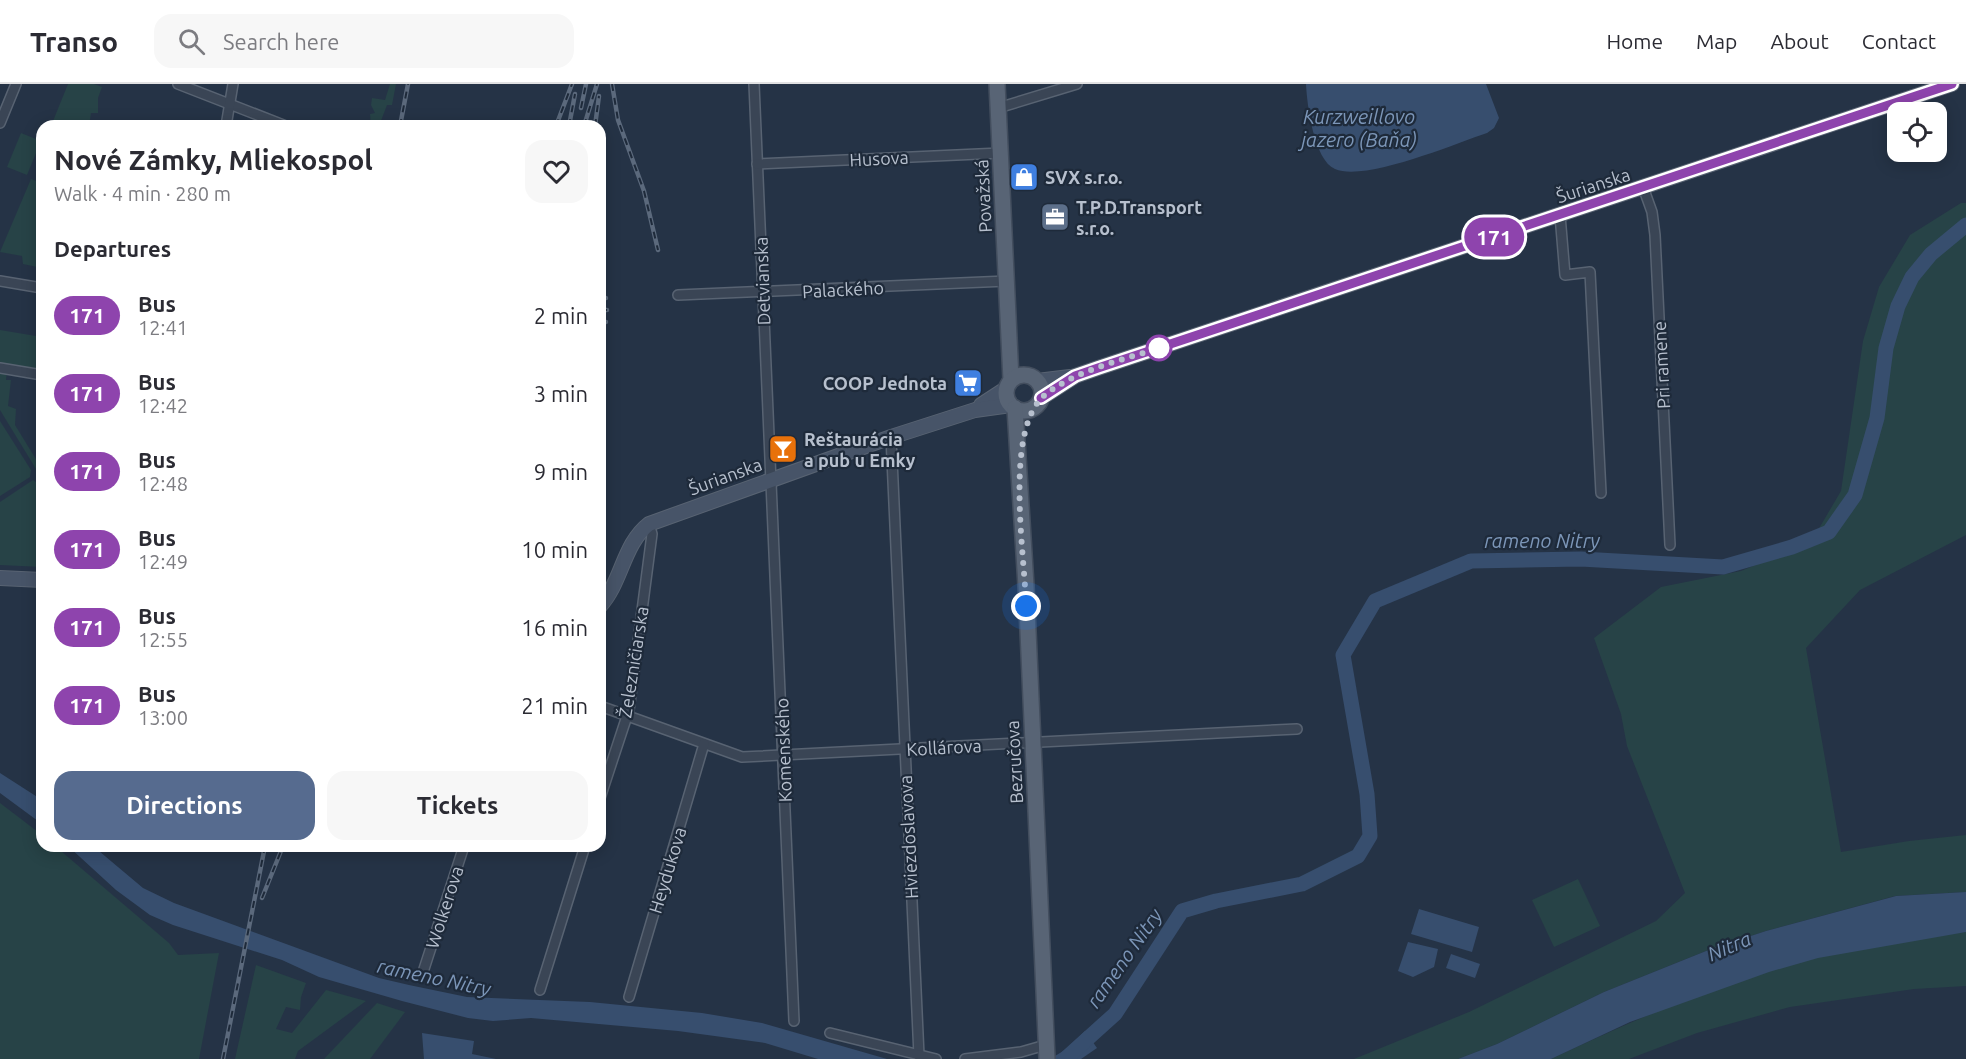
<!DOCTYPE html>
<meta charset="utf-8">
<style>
body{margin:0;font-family:Ubuntu,sans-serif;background:#f7f7f7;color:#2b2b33;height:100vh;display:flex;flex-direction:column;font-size:22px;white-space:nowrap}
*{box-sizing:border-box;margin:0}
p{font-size:20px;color:#7c7c81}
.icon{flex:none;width:33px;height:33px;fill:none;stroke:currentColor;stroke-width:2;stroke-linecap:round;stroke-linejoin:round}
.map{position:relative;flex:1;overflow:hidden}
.panel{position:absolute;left:36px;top:36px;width:570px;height:732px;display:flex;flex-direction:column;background:#fff;border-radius:18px;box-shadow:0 3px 15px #0003}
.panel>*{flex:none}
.badge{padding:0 12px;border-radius:20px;font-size:21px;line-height:39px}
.fabs{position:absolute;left:1887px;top:18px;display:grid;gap:12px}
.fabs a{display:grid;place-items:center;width:60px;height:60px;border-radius:12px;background:#fff;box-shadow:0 3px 15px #0003;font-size:30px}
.you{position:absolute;width:30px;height:30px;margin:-15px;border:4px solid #fff;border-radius:50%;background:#1a73e8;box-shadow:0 0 0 9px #1a73e833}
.map>.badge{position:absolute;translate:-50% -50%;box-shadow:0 0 0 3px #fff}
h2{padding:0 18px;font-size:22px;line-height:54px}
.round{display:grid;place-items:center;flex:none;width:63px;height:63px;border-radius:18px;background:#f7f7f7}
.overview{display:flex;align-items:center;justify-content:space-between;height:102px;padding:0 18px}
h1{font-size:28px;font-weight:600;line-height:45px}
.cta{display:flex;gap:12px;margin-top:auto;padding:12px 18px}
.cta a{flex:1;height:69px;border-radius:18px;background:#566b8f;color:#fff;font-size:24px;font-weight:600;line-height:69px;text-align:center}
.cta a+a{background:#f7f7f7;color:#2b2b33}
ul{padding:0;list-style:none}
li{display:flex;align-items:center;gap:18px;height:78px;padding:0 18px}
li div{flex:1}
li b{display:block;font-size:22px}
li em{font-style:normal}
li .badge{min-width:66px;font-weight:700;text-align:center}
header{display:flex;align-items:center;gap:36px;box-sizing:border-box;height:84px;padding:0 30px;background:#fff;border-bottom:2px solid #e1e1e2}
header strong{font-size:28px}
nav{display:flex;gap:33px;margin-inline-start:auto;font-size:21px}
.search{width:420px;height:54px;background:#f7f7f7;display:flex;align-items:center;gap:15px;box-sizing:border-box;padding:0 21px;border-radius:18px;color:#7c7c81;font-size:22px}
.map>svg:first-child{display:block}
</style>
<header>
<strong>Transo</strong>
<div class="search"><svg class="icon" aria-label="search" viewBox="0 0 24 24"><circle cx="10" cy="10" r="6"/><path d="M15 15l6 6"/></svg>Search here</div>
<nav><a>Home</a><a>Map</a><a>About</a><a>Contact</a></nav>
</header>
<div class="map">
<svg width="1966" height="975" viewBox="0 0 1966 975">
<rect width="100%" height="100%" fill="#253346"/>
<g fill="#274347">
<path d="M68,0h26l8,3 -4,11v15h-7l-2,13h-38z"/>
<path d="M390,0h6l-4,21h-5l-8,21h-8l-1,-12 5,-1 -4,-8 1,-7 13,2z"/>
<path d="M21,49l20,8 -14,34 -20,-8z"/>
<path d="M31,95l11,4v85l-19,-4 -1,-8 -22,-4z"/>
<path d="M1961,119h5v332l-106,55 -54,58 35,204 68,-11 57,-6v57l-71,4 -129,35 -55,18 -107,43 -107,52 -39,15h-104l115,-47 187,-91 29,-28 -58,-147 -6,-32 -27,-76 67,-51 80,-16 70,-29 30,-51 22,-150 16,-54 31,-52z"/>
<path d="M0,246l42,7v34l-42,-7z"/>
<path d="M0,286l7,1 -1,9h5l-3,26 8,3 -1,16 27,44h-6l-36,-59z"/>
<path d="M0,337l31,49 -1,7 -30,19z"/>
<path d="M33,396l9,6v81l-42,-2v-63z"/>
<path d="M0,719l42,32v11h13l114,97 9,12 41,-2 -20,106h-199z"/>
<path d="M1578,795l22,47 -46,21 -22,-47z"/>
<path d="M1966,848v54l-52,3 -124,18 -93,26 -68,26h-78c85,-40 175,-80 267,-102 49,-11 99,-19 148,-25z"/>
<path d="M256,881l50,18 -5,14 -1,13 -14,-3 -10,22 16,4 34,-43 40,11 -68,50 -3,8h-60z"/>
<path d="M377,919l28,9 -35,47h-46z"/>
</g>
<g fill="#374e6e">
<path d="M1306,0h180l13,34 -5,10 -7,5c-33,11 -122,49 -152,36 -21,-9 -28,-64 -29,-85z"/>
<path d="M0,689l42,27v24l-42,-31z"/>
<path d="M68,762h25l50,42 31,15 205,75 30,7 58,12 123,5 112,11 60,10 125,36h-69l-53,-16 -87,-12 -147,-13 -38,3 -25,-3 -66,-17 -83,-24 -37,-17 -109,-35 -23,-10 -34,-25z"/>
<path d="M1966,808v40l-148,26 -49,14 -139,50 -79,37h-93l39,-15 107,-52 107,-43 55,-18 130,-35z"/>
<path d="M1419,825l60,18 -7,25 -61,-18z"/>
<path d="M1408,858l30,7 -4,18 -21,10 -15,-6z"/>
<path d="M1451,870l29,10 -5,14 -29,-10z"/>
<path d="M1085,947l12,17 -16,11h-31l15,-9z"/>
<path d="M422,949l52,8 -2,13 24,5h-72z"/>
</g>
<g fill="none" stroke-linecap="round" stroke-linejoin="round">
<path stroke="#374e6e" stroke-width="15" d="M1065,975l50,-45 67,-103 34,-10 86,-17 56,-28 12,-20 -3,-42 -24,-139 32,-54 96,-40 110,-2 142,8 69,-20 37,-15 26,-37 22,-77 9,-70 12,-42 14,-29 19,-23 35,-29"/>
<g stroke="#586372" stroke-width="12">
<g id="street">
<path d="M178,0l108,42"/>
<path d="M754,0l40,937"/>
<path d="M998,24l79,-24"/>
<path d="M0,39l16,-39"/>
<path d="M226,42l7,-42"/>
<path d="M757,80l244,-11"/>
<path d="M1643,103l9,25 3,23 15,310"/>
<path d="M1560,131l5,60 25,-3 11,221"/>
<path d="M0,197l42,7"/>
<path d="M678,211l329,-14"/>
<path d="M0,284l42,7"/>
<path d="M891,353l28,619"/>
<path d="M600,622l142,51 555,-28"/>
<path d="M600,714l29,-88 23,-176 -3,-10"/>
<path d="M424,885l40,-123"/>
<path d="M540,906l45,-144"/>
<path d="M629,913l75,-253"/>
<path d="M830,949l106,26"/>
<path d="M965,975l56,-7 21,-6"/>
</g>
</g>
<g stroke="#586372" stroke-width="16">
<g id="secondary">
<path d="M1037,297l33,-4"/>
<path d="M1041,314l34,-22 23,-8 854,-284"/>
<path d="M981,321l26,-17"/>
<path d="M0,494l42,2"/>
<path d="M600,522c22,-24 23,-62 49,-82l242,-87 84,-27 36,-5"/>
</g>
</g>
<g stroke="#434e5e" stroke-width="18">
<g id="primary">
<path d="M997,0l14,296"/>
<circle cx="1024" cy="309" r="18"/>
<path d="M1015,324l11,178 21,473"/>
</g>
</g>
<use href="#street" stroke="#3a4555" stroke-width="9"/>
<use href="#secondary" stroke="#475468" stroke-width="14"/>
<use href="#primary" stroke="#586475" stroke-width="15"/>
<g stroke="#5b697c" stroke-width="4.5">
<g id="rail">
<path d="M612,0l6,36 26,71 14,59"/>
<path d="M581,24l5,-24"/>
<path d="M400,42l8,-42"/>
<path d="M556,42l16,-42"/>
<path d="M569,42l6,-32"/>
<path d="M584,42l13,-42"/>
<path d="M595,42l4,-30"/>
<path d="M600,203h1"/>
<path d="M600,215l6,-1"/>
<path d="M600,226h7"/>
<path d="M600,237l6,1"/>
<path d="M600,249l1,1"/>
<path d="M600,294v1"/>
<path d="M262,814l21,-52"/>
<path d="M223,975l42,-213"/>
</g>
</g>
<use href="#rail" stroke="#1e2a3a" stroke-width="2" stroke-dasharray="7" stroke-linecap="butt"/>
</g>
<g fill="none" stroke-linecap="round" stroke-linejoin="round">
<g stroke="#fff" stroke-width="14">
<path id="line" d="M1041,314l34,-22 23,-8 854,-284"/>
</g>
<use href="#line" stroke="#8e44ad" stroke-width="9"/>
<path stroke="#b7c0ce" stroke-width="6" stroke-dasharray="0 10.8" d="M1026,522c-1,-51 -23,-179 20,-212 34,-26 82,-35 122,-49l-9,3"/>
</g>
<defs>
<g id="shop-square" transform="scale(1.5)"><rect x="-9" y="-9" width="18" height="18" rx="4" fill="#3f7fe0" stroke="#1e2a3a"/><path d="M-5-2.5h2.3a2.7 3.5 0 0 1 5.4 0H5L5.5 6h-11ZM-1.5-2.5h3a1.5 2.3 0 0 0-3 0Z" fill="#fff"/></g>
<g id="office-square" transform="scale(1.5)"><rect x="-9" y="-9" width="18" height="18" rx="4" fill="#5c6f8a" stroke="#1e2a3a"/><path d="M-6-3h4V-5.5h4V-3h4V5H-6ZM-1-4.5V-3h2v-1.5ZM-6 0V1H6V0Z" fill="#fff"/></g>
<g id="supermarket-square" transform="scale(1.5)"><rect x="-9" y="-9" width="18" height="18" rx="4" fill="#3f7fe0" stroke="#1e2a3a"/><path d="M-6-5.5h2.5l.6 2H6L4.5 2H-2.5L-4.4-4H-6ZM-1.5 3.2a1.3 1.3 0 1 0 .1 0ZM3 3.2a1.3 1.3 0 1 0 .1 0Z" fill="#fff"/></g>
<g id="bar-square" transform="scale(1.5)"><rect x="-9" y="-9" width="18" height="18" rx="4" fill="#e8710a" stroke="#1e2a3a"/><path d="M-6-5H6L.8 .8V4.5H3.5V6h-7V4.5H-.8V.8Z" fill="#fff"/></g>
</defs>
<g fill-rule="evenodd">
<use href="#shop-square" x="1024" y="93"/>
<use href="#office-square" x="1055" y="133"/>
<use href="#supermarket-square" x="968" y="299"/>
<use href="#bar-square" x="783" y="365"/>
</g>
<circle fill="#fff" stroke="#8e44ad" stroke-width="3" cx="1159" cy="264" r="12"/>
<g text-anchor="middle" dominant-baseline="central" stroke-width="4.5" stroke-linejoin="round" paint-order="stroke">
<g font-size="18" fill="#b7c0ce" stroke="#1e2a3a">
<text transform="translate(879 74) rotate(-3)">Husova</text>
<text transform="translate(1593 101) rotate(-18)">Šurianska</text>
<text transform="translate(983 112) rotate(-93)">Považská</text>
<text transform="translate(762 197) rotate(-92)">Detvianska</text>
<text transform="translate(843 205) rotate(-3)">Palackého</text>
<text transform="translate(1661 281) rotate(-93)">Pri ramene</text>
<text transform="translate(725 392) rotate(-20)">Šurianska</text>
<text transform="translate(633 578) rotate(-81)">Železničiarska</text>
<text transform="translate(944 663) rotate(-3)">Kollárova</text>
<text transform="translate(783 666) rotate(-92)">Komenského</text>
<text transform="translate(1014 678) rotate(-93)">Bezručova</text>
<text transform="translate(908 753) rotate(-93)">Hviezdoslavova</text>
<text transform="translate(667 786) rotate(-73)">Heydukova</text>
<text transform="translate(444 823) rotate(-72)">Wolkerova</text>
</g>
<g font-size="18" font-weight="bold" fill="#b7c0ce" stroke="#1e2a3a" text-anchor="start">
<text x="1045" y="93">SVX s.r.o.</text>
<text x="1076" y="123">T.P.D.Transport<tspan x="1076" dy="21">s.r.o.</tspan></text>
<text x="947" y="299" text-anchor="end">COOP Jednota</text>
<text x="804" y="355">Reštaurácia<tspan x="804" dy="21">a pub u Emky</tspan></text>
</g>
<g font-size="20" font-style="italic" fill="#7c96b8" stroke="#1e2a3a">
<text x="1359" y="32">Kurzweillovo<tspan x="1359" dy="23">jazero (Baňa)</tspan></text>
<text x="1542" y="456">rameno Nitry</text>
<text transform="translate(1729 862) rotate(-23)">Nitra</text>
<text transform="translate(1124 874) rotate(-55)">rameno Nitry</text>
<text transform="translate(434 893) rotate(12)">rameno Nitry</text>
</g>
</g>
</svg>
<div class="fabs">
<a><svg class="icon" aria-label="locate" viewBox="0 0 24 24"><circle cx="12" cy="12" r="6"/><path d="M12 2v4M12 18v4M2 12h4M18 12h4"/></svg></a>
</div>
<div class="you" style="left:1026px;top:522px"></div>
<b class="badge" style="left:1494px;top:153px;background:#8e44ad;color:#fff">171</b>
<section class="panel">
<div class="overview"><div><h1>Nové Zámky, Mliekospol</h1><p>Walk · 4 min · 280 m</p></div><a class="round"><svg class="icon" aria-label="heart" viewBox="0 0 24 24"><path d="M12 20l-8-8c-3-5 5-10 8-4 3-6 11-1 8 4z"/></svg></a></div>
<h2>Departures</h2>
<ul>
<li><span class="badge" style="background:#8e44ad;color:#fff">171</span><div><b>Bus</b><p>12:41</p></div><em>2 min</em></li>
<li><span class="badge" style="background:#8e44ad;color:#fff">171</span><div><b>Bus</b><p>12:42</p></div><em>3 min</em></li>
<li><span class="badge" style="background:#8e44ad;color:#fff">171</span><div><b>Bus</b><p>12:48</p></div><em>9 min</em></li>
<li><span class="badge" style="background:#8e44ad;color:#fff">171</span><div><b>Bus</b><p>12:49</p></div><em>10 min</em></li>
<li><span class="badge" style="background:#8e44ad;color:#fff">171</span><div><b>Bus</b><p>12:55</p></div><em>16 min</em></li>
<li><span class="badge" style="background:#8e44ad;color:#fff">171</span><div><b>Bus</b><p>13:00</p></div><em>21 min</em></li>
</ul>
<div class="cta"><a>Directions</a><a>Tickets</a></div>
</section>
</div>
